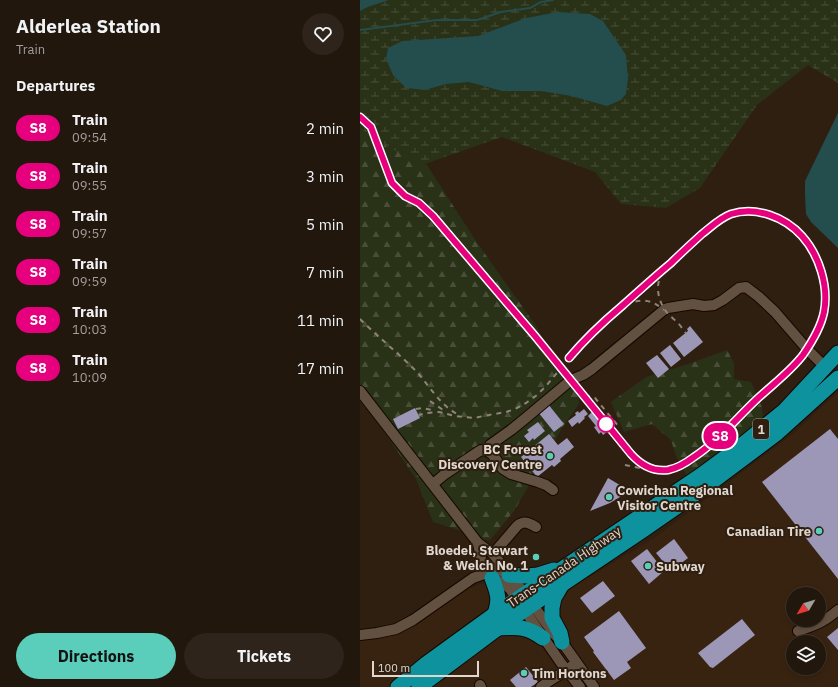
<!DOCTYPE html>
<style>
body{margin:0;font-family:"IBM Plex Sans",sans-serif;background:#2e241b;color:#f1f3f6;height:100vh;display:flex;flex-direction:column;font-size:15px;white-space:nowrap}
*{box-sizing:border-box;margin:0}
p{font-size:13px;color:#a29f9d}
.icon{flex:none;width:22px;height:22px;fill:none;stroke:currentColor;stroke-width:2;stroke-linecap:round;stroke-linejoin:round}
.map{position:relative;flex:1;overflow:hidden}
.details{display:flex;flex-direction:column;background:#22170d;width:360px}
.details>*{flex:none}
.badge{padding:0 8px;border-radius:13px;font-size:14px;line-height:26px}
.needle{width:26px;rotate:232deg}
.fabs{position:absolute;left:426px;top:587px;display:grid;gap:8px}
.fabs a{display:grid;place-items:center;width:40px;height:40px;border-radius:50%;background:#22170d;box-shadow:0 2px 6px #0003,0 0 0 1px #3f362e;font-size:20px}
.scale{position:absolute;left:12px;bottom:10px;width:107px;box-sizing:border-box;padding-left:4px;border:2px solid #e1d7ce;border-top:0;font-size:11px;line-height:14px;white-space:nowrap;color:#e1d7ce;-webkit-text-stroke:3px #2e1f11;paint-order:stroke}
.map>.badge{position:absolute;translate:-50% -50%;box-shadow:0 0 0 2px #fff}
h2{padding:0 16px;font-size:15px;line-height:36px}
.round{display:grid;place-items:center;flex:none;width:42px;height:42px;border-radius:21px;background:#2e241b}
.head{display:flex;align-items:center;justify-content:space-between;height:68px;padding:0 16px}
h1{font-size:19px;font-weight:700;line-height:30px}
.button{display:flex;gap:8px;margin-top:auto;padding:8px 16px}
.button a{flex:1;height:46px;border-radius:24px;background:#5bcebb;color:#111;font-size:16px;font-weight:700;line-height:46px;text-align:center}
.button a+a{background:#2e241b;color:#f1f3f6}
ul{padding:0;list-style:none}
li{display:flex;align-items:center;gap:12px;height:48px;padding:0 16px}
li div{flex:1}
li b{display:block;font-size:15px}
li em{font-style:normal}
li .badge{min-width:44px;font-weight:700;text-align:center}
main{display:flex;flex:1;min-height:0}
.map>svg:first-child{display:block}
</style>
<main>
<section class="details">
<div class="head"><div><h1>Alderlea Station</h1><p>Train</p></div><a class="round"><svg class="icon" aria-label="heart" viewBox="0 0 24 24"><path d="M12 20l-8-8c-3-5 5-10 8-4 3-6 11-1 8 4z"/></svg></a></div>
<h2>Departures</h2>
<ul>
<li><span class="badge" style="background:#e6007e;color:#fff">S8</span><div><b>Train</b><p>09:54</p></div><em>2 min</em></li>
<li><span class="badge" style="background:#e6007e;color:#fff">S8</span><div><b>Train</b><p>09:55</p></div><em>3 min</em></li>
<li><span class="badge" style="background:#e6007e;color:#fff">S8</span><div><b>Train</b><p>09:57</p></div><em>5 min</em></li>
<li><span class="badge" style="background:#e6007e;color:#fff">S8</span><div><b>Train</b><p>09:59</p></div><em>7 min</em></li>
<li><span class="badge" style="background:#e6007e;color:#fff">S8</span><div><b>Train</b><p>10:03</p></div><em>11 min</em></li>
<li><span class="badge" style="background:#e6007e;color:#fff">S8</span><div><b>Train</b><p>10:09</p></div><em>17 min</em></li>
</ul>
<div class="button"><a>Directions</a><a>Tickets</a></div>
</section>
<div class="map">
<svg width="478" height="687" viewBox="0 0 478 687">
<defs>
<pattern id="forest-firs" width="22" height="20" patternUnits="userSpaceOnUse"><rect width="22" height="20" fill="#293117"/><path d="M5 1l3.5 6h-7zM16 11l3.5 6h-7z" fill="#484e38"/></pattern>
<pattern id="wetland-marsh" width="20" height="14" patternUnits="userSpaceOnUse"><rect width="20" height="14" fill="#293117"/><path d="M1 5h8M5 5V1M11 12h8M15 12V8" fill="none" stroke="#484e38"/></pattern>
</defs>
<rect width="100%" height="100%" fill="#2e1f11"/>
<path fill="#382310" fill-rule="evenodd" d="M478,392v295h-478v-48l38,-5 66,-44 28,-10 42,30 119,-71 141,-106zM433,594h26v26h-26zM433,642h26v26h-26z"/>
<g fill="url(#forest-firs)">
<path d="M0,111l54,34 62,96 60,85 16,30 26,32 1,16 -17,24 -48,83 -24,29 -18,-1 -4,-6 -35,-11 -17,-43 -56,-83z"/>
<path d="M367,350l7,13v16l17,3 11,25 1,10 -11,14 -65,45 -11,-20 -5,-16 -19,-16 -28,8 -13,-30 35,-25 45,-14z"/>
</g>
<path fill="url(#wetland-marsh)" d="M29,0h449v83l-30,-18 -51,40 -57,83 -34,20 -45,-4 -26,-32 -93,-35 -77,27 -36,-16 -29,-20v-117l8,-4z"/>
<g fill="#244d4e">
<path d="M0,0h29l-21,7 -8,4z"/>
<path d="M198,12l32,2 13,7 23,34 2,23 -2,16 -5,6 -14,6 -36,-10 -30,-5h-39l-33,-9 -23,2 -21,6 -19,-2 -13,-13 -7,-16 2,-11 14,-7 76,-5 48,-18z"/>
<path d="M478,113v135l-27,-26 -5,-8 -1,-20v-13z"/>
</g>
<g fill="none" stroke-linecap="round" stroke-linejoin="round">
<g stroke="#244d4e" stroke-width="2">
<path d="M477,0l1,1"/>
<path d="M0,30l77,-10h40l24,-8 29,-4 11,-6 12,-2"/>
</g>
</g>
<g fill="#9d97b7">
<path d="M330,326l13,16 -19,15 -11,-14 15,-12 -1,-2z"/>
<path d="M310,345l11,14 -10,8 -11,-14z"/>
<path d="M297,355l12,14 -11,9 -12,-15z"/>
<path d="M188,404l16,20 -10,8 -16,-20z"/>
<path d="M55,408l5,10 -22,11 -5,-10z"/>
<path d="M224,409l4,5 -4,3 1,1 -6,6 -1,-2 -6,5 -4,-6 8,-6 -1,-2 3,-2 1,2z"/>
<path d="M232,412l16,19 -5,4 -2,-3 -2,2 -5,-7 2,-1 -8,-10z"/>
<path d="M178,422l7,9 -11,9 -1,-2 -4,4 -5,-6 5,-4 -2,-2z"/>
<path d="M470,429l8,10v140l-76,-97z"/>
<path d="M189,434l9,11 9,-7 7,9 -14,12 1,2 -7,6 -2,-2 -15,12 -16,-20z"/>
<path d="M248,478l22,13 -20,12 -20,8z"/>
<path d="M314,539l14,19 -17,13 -15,-18z"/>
<path d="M287,549l17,22 -15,13 -18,-23z"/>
<path d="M243,581l12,15 -23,17 -12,-15z"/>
<path d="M259,611l27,37 -19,14 4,6 -17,12 -21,-28 1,-1 -10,-14z"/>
<path d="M382,619l13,16 -42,33 -3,-1 -12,-14z"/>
<path d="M478,628v22l-11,-13z"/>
<path d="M166,667l12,15 -7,5h-15l-6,-7z"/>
</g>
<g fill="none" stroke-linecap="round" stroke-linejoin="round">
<g stroke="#160800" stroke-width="12">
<g id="minor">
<path d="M0,391l118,152 15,11 22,27 40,54 7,7 32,45"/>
<path d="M127,451l3,-6 21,-15 16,-13 44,-37 12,-5 9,-6 73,-60 3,-1 25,-4 11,2 10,-1 9,-5 16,-12 7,-1 13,10 16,15 32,37 18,18"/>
<path d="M73,484l12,-10 36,-24 6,1 5,3 11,15 8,5 27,8 8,3 7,5"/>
<path d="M118,543l6,31"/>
<path d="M133,554l24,-28c7,-6 12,-3 19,1"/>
<path d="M130,578c8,2 14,5 20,11l51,74 19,24"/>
<path d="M438,631c18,-6 26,-9 40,-21"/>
<path d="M0,635l17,-2 19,-4 17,-9 60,-42 11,-4 6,-5 9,1 10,5"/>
<path d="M120,685l1,2"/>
<path d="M181,687c10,-8 21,-13 31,-21"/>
</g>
</g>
<g stroke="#160800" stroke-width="17">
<g id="highway">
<path d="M149,575l17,1 12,-1 16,-5"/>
<path d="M132,578c6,16 8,20 3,36"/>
<path d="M201,586l-7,12 -2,10v10l8,15 2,9"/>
<path d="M139,628c20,-1 27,-2 44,10"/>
<path d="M38,687l28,-23 69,-50 205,-138 42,-31 42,-34 54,-58"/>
<path d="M59,687l79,-59 63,-43 82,-55 62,-43 72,-54 61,-55"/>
</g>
</g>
<use href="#minor" stroke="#625041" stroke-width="10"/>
<use href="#highway" stroke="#0d929e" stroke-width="15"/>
<g stroke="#908378" stroke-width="2" stroke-dasharray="5 5" stroke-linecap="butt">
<path d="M0,117l11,10 21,56 13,13 14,7 14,13c34,40 68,80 102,120 32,39 64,78 96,118 9,10 22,18 37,16 28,-5 59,-41 78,-60 42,-42 92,-75 73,-143 -6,-19 -17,-34 -34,-44 -23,-14 -46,-16 -68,-1l-120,106 -21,22 -30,36 -9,9 -11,8 -11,6 -9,3 -23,4 -8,2 -20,-2 -16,-4 -13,1 -7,2"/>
<path d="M303,272c-9,13 -5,30 5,42 3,3 7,6 10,9 3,3 5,7 8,10"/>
<path d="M266,305c15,-7 25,-6 38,5"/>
<path d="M0,319c18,18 37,33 55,51 14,15 24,34 42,44"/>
<path d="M225,395l10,3 25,30"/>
<path d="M70,401l16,11"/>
<path d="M56,409l6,-1 10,2"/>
<path d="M265,465l24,5"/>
</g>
</g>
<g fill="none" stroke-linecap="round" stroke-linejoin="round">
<g stroke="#fff" stroke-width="9">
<path id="line" d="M0,117l11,10 21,56 13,13 14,7 14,13 102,120 96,118c9,10 22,18 37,16 10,-2 18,-7 26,-13 24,-16 41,-37 62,-57 16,-15 34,-28 47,-45 9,-13 18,-28 21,-43 5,-26 -5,-57 -22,-76 -17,-19 -46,-30 -71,-22 -11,4 -20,13 -29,20 -11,10 -21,19 -31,29 -17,14 -33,29 -49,43 -19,16 -37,33 -53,52"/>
</g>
<use href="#line" stroke="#e6007e" stroke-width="6"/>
</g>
<circle fill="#fff" stroke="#e6007e" stroke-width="2" cx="246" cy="424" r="8"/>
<g fill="#5bcebb" stroke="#2e1f11" stroke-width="1.5">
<circle cx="190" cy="456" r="4"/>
<circle cx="249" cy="497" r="4"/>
<circle cx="459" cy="531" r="4"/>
<circle cx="176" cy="557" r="4"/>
<circle cx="288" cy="566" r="4"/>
<circle cx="164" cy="673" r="4"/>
</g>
<g text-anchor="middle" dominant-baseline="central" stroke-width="4" stroke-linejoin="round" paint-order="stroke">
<rect fill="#2e1f11" stroke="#aba095" stroke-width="1" x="393" y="419" width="16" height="20" rx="3"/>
<g font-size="12" font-weight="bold" fill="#e1d7ce">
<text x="401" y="429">1</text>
</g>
<g font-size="13" font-weight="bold" fill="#e1d7ce" stroke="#2e1f11" text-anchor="end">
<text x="182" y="449">BC Forest<tspan x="182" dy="15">Discovery Centre</tspan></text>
<text x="257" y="490" text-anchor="start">Cowichan Regional<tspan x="257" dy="15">Visitor Centre</tspan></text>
<text x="451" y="531">Canadian Tire</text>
<text x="168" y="550">Bloedel, Stewart<tspan x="168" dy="15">&amp; Welch No. 1</tspan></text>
<text x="296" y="566" text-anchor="start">Subway</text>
<text x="172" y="673" text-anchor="start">Tim Hortons</text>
</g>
<g font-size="13" fill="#e1d7ce" stroke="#2e1f11">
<text transform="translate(204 567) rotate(-34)">Trans-Canada Highway</text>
</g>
</g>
</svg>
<div class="fabs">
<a><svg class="needle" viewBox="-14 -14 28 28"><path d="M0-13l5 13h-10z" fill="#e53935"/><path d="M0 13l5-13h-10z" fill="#a29f9d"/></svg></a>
<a><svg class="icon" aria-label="layers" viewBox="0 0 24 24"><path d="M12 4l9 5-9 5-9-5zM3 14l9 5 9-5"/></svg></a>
</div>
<div class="scale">100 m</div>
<b class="badge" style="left:360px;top:436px;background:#e6007e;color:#fff">S8</b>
</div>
</main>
